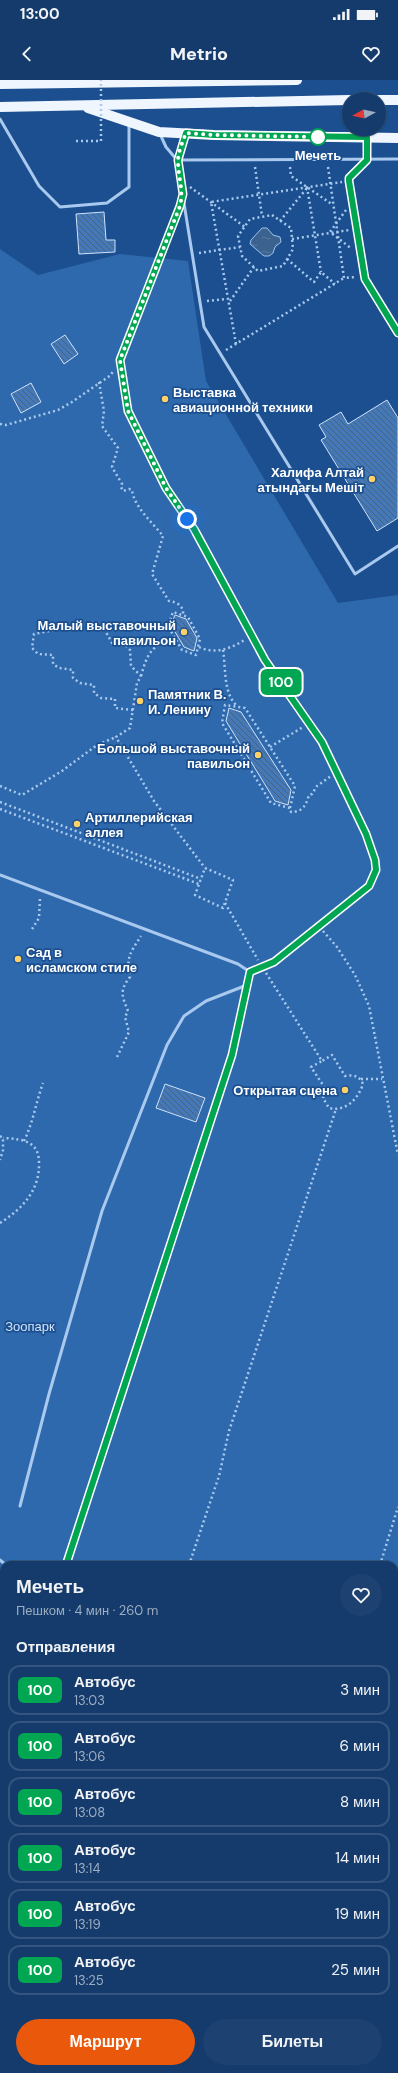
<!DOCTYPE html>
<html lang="ru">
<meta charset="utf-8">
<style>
body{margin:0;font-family:"DM Sans",sans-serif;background:#1d4271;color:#f1f3f6;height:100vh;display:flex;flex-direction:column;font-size:15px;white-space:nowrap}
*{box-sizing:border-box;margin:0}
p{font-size:13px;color:#9dadc1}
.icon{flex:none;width:22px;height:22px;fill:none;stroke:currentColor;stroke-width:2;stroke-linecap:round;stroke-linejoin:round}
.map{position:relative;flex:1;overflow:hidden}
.drawer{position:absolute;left:0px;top:1481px;width:398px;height:512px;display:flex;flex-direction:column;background:#143b6b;border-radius:12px 12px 0 0;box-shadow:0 1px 3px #0004,0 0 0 1px #33557e}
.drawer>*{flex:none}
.badge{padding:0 8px;border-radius:6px;font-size:14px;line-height:26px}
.needle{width:26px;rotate:262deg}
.fabs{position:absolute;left:342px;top:12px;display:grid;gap:8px}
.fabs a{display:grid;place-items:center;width:44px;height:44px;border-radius:50%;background:#143b6b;box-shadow:0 1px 3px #0004,0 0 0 1px #33557e;font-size:20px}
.you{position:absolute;width:20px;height:20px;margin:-10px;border:3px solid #fff;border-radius:50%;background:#1a73e8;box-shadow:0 0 0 6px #1a73e833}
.map>.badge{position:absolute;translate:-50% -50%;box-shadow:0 0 0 2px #fff}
h2{padding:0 16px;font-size:15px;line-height:36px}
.round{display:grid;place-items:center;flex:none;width:42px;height:42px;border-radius:21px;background:#1d4271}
.overview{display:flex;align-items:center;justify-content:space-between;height:68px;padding:0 16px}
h1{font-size:19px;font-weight:800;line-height:30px}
.primary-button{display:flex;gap:8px;margin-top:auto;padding:8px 16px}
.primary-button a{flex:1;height:46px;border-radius:24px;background:#ea580c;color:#fff;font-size:16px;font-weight:800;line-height:46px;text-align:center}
.primary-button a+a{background:#1d4271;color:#f1f3f6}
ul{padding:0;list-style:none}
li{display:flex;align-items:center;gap:12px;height:50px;margin:0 8px 6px;padding:0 8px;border:2px solid #33557e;border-radius:12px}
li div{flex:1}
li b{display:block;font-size:15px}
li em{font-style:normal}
li .badge{min-width:44px;font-weight:700;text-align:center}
.status{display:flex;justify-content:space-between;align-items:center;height:28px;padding:0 20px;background:#143b6b;direction:ltr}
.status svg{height:11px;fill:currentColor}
header{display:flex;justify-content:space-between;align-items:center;height:52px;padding:0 16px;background:#143b6b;font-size:18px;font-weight:800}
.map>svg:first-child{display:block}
</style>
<div class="status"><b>13:00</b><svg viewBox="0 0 49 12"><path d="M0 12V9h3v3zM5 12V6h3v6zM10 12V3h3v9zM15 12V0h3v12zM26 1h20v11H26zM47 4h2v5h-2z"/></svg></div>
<header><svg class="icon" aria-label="back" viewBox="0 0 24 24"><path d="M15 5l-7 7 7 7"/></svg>Metrio<svg class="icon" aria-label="heart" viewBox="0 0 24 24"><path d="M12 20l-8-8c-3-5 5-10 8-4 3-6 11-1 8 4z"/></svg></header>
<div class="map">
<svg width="398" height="1993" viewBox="0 0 398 1993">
<defs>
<pattern id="water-ripples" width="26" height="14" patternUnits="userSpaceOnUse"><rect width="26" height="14" fill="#3c6290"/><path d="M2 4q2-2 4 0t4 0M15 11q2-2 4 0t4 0" fill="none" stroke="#597aa1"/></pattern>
<pattern id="building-back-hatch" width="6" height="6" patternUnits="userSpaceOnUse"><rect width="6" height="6" fill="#4478b7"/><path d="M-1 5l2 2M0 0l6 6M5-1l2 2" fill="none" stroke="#486282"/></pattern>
</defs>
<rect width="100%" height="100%" fill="#1b4f8f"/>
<path fill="#2e69ad" d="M0,169l38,26 82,-21 68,7 18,120 132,222 60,-8v1338l-4,7v-375h-390v498h-4z"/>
<path fill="url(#water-ripples)" stroke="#9cc4f0" d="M262,148h5l6,7 7,2 1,5 -6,5 -2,6 -4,3h-5l-14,-12 1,-4z"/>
<g fill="url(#building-back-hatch)" stroke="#cfe3fa">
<path d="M104,132l2,28h9v12l-36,2 -3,-40z"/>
<path d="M65,255l13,19 -14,10 -13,-20z"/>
<path d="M31,303l10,19 -20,11 -10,-19z"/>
<path d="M387,320l11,18v100l-21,13 -56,-91 5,-3 -7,-12 22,-13 7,12z"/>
<path d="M175,535l11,4 11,19 -3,13 -10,-4 -13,-22z"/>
<path d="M229,628l12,4 50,78 -3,15 -13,-4 -49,-80z"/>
<path d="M165,1004l40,14 -9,24 -40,-14z"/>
</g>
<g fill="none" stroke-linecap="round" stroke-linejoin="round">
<g stroke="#a9c9ee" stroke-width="2.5" stroke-dasharray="2 3" stroke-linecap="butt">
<path d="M255,87l7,49"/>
<path d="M290,87l1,9 42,29"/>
<path d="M328,87l16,111 12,-1"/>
<path d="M190,107l55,40"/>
<path d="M307,107l14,85"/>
<path d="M346,130l-16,22 22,17"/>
<path d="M272,135l19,13 2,21 -10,17 -25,5 -16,-15 -4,-20 12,-17z"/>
<path d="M280,141l27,-33"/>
<path d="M292,159l57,-9"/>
<path d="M199,173l41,-6"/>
<path d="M287,179l27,23 7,-10 14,12"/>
<path d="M207,221l20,-2"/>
<path d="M230,221l24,-34"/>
<path d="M236,264l-25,-142 131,-20"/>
<path d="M226,270l118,-72"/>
<path d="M99,302l5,29 -2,15 16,22 -6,19 10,17 -1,3 2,4 6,-2 3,1c2,17 21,33 31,46l-11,38 17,27c8,1 15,5 14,14"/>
<path d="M0,344l6,1 52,-15 14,-8 39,-27 2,-4"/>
<path d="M199,567c16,8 33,1 47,-8"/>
<path d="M223,570c3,18 0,43 14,56"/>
<path d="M141,596c6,-22 11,-32 34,-38l-7,-12 5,-14 15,5 12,22 -4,16 -14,-5 -7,-12"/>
<path d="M133,630l-18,-2v-9l-14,-1 -7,-5v-8l-14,-2 -7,-5v-8l-14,-2 -6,-4v-9l-15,-1 -6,-6 2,-14 62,-12 10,10 6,11 14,3 4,4 1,16 10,10 -4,7 -7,45 -14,9 38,64 51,67"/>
<path d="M270,667l33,-20"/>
<path d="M0,706l22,9 40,-24 35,-26 19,-8"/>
<path d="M0,722l201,77"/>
<path d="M290,728l5,-22 -50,-78 -20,-3 -3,18 49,80 19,5 1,4c12,0 15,-7 18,-17l3,-1 5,-8 14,-10"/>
<path d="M0,729l199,75"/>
<path d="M205,788l28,12 -10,28 -28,-13z"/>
<path d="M225,823l33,57"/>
<path d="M32,849l7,-11 1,-20"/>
<path d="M323,851l14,16 18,28 14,31 29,149"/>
<path d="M266,893l56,88 10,-6 13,21c8,-1 14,-1 18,8 -5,15 -17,28 -34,24l-6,-10 2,-10 -14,-21 11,-6"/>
<path d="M117,977l12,-25 -4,-15 3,-6c-6,-15 -9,-20 2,-34 -4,-20 0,-24 11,-41"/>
<path d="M361,999h21"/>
<path d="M0,1056l3,2v12l-3,10"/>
<path d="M24,1061c9,-18 12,-39 19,-58"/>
<path d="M0,1143c22,-14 39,-32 39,-58 1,-24 -16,-26 -36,-27"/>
<path d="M189,1485l30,-89 10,-45 107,-322"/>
<path d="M380,1485l18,-58"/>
<path d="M0,1690h4"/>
<path d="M394,1700l4,-3"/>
<path d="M394,1707l4,4"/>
<path d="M394,1745l4,-1"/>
<path d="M394,1769h4"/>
</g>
<g stroke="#a9c9ee" stroke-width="3">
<path d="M0,39l39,67 21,21 47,-4 22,-16v-63"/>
<path d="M160,54l6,13 11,13 221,-1"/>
<path d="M185,55l-8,25 27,167 151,247 43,-28"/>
<path d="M367,59v21l-18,18v3l16,98 33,54"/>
<path d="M0,795l238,89 12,8"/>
<path d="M20,1426l29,-112 53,-183 65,-166 17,-29 22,-15 41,-16"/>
<path d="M0,1480l6,5"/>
<path d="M66,1485l166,-510 18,-83 24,-10 95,-76 7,-16 -1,-10 -9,-26 -44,-92 -57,-82 -71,-131 -28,-41 -38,-77 -8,-51 63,-166"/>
<path d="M394,1684l4,1"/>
</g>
<g stroke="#a9c9ee" stroke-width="4">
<path d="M394,1917l4,-3"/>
<path d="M285,1993l1,-4"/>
</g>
<g stroke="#f0f6ff" stroke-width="10">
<path d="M0,4l297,-4"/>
<path d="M379,20h19"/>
<path d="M0,27l349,-7"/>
<path d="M88,28l71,24 55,3 184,3"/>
</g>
<path stroke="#a9c9ee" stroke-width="2.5" stroke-dasharray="2 3" stroke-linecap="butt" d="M76,61h25v-61"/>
</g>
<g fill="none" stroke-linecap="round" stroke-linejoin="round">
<g stroke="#fff" stroke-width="9">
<path id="line" d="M66,1485l166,-510 18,-83 24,-10 95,-76 7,-16 -1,-10 -9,-26 -44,-92 -57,-82 -71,-131 -28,-41 -38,-77 -8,-51 60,-154 3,-12 -5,-34 8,-27 28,2 153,2v23l-18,18v3l16,98 33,54"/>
</g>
<use href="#line" stroke="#00a651" stroke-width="6"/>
<path stroke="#fff" stroke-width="4" stroke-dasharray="0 7.2" d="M187,439l-21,-31 -38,-77 -8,-51 60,-154c4,-16 -2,-29 -2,-45 0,-9 5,-20 8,-28l28,2 104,2"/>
</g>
<circle fill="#fff" stroke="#00a651" stroke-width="2" cx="318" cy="57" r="8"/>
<g fill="#ffd166" stroke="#1b4f8f" stroke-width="1.5">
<circle cx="165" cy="319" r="4"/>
<circle cx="372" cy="399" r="4"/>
<circle cx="184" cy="552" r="4"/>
<circle cx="140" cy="621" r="4"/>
<circle cx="258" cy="675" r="4"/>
<circle cx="77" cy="744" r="4"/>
<circle cx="18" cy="879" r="4"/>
<circle cx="345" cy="1010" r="4"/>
</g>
<g text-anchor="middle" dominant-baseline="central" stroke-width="3.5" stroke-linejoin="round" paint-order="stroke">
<g font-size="13" font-weight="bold" fill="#fff" stroke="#1b4f8f">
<text x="318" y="75">Мечеть</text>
</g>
<g font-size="13" font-weight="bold" fill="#fff" stroke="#1b4f8f" text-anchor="start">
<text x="173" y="312">Выставка<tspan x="173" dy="15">авиационной техники</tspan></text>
<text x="364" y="392" text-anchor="end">Халифа Алтай<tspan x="364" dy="15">атындағы Мешіт</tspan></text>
<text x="176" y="545" text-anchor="end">Малый выставочный<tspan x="176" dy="15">павильон</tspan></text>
<text x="148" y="614">Памятник В.<tspan x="148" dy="15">И. Ленину</tspan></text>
<text x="250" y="668" text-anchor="end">Большой выставочный<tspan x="250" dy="15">павильон</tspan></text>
<text x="85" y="737">Артиллерийская<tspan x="85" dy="15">аллея</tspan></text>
<text x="26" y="872">Сад в<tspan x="26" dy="15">исламском стиле</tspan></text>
<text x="337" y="1010" text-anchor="end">Открытая сцена</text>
</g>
<g font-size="13" fill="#cfe3fa" stroke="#1b4f8f">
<text x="30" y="1246">Зоопарк</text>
</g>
</g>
</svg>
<div class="fabs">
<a><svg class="needle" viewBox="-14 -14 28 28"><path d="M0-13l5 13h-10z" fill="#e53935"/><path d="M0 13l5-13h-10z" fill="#9dadc1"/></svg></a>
</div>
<div class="you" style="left:187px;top:439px"></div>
<b class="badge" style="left:281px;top:602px;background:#00a651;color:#fff">100</b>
<section class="drawer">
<div class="overview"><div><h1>Мечеть</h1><p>Пешком · 4 мин · 260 m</p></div><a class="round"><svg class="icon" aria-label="heart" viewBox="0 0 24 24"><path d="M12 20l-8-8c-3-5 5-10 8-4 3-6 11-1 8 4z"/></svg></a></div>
<h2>Отправления</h2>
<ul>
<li><span class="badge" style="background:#00a651;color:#fff">100</span><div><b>Автобус</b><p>13:03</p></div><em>3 мин</em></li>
<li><span class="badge" style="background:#00a651;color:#fff">100</span><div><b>Автобус</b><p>13:06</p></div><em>6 мин</em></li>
<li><span class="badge" style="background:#00a651;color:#fff">100</span><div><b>Автобус</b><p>13:08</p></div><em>8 мин</em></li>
<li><span class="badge" style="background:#00a651;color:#fff">100</span><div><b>Автобус</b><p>13:14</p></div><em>14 мин</em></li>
<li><span class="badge" style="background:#00a651;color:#fff">100</span><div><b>Автобус</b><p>13:19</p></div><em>19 мин</em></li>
<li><span class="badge" style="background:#00a651;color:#fff">100</span><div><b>Автобус</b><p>13:25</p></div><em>25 мин</em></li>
</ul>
<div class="primary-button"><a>Маршрут</a><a>Билеты</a></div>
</section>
</div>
